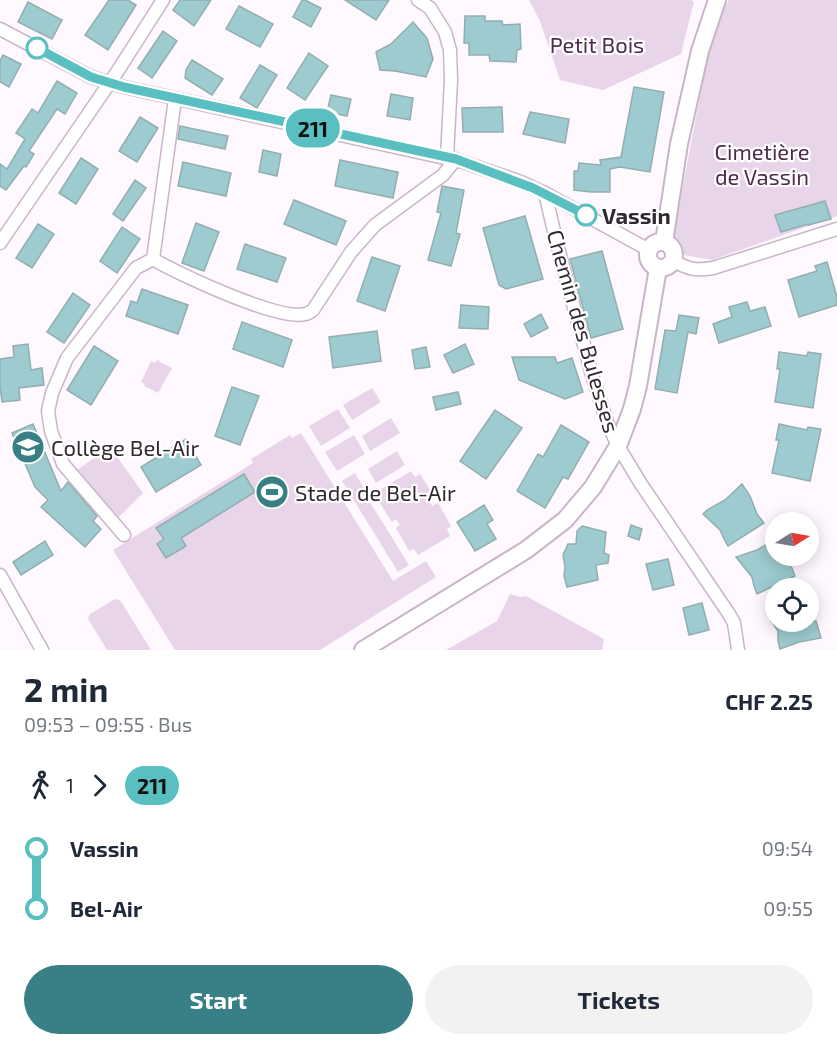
<!DOCTYPE html>
<meta charset="utf-8">
<style>
body{margin:0;font-family:"Exo 2",sans-serif;background:#f2f2f3;color:#1f2937;height:100vh;display:flex;flex-direction:column;font-size:22px;white-space:nowrap}
*{box-sizing:border-box;margin:0}
p{font-size:20px;color:#747a83}
.icon{flex:none;width:33px;height:33px;fill:none;stroke:currentColor;stroke-width:2;stroke-linecap:round;stroke-linejoin:round}
.map{position:relative;height:650px;overflow:hidden}
.details{display:flex;flex-direction:column;background:#fff;flex:1}
.details>*{flex:none}
.badge{padding:0 12px;border-radius:20px;font-size:21px;line-height:39px}
.needle{width:39px;rotate:79deg}
.buttons{position:absolute;left:765px;top:512px;display:grid;gap:12px}
.buttons a{display:grid;place-items:center;width:54px;height:54px;border-radius:50%;background:#fff;box-shadow:0 3px 15px #0003;font-size:30px}
.map>.badge{position:absolute;translate:-50% -50%;box-shadow:0 0 0 3px #fff}
.legs{display:flex;align-items:center;gap:9px;height:66px;padding:0 24px;font-size:20px}
.legs p{margin-inline-start:auto}
.headline{display:flex;align-items:center;justify-content:space-between;height:102px;padding:0 24px}
h1{font-size:33px;font-weight:700;line-height:45px}
.cta{display:flex;gap:12px;margin-top:auto;padding:12px 24px}
.cta a{flex:1;height:69px;border-radius:36px;background:#388086;color:#fff;font-size:24px;font-weight:700;line-height:69px;text-align:center}
.cta a+a{background:#f2f2f3;color:#1f2937}
ul{padding:0 24px;list-style:none}
li{display:flex;align-items:center;gap:21px;height:60px;font-size:22px}
li i{display:grid;place-items:center;width:9px;height:100%;margin:0 8px;background:currentColor}
li i::after{content:'';width:15px;height:15px;margin:-8px;border:4px solid;border-radius:50%;background:#fff}
li p{margin-inline-start:auto}
li:first-child i{background:linear-gradient(#0000 50%,currentColor 0)}
li:last-child i{background:linear-gradient(currentColor 50%,#0000 0)}
.map>svg:first-child{display:block}
</style>
<div class="map">
<svg width="837" height="650" viewBox="0 0 837 650">
<rect width="100%" height="100%" fill="#fff8ff"/>
<g fill="#e9d5e9">
<path d="M529,0h162l3,2 -13,52 -78,36 -43,-10 -20,-59z"/>
<path d="M729,0h108v216l-125,44 -28,-5 -6,-12 -5,-5 41,-215z"/>
<path d="M157,360l15,8 -14,25 -14,-7 1,-2 -4,-2 10,-21 4,2z"/>
<path d="M372,388l9,14 -29,18 -9,-15z"/>
<path d="M338,409l12,19 -29,18 -12,-20z"/>
<path d="M391,418l9,15 -30,18 -8,-15z"/>
<path d="M301,433l92,148 33,-20 10,16 -116,73h-145l-62,-100 140,-87 -2,-4 39,-24 2,3z"/>
<path d="M354,435l11,19 -28,17 -12,-19z"/>
<path d="M110,447l33,46 -24,24 -45,-45z"/>
<path d="M397,451l8,14 -29,18 -8,-14z"/>
<path d="M411,471l4,6 5,-3 14,22 -5,3 3,7 6,-3 13,23 -4,3 3,7 -32,19 -4,-6 -5,2 -13,-23 4,-3 -4,-6 -4,3 -14,-22 4,-3 -4,-6z"/>
<path d="M355,473l11,19 -1,2 44,71 -11,7 -56,-91z"/>
<path d="M510,594l11,3 5,-1 78,43 -2,11h-156l51,-29z"/>
<path d="M115,599l5,1 31,50h-44l-19,-31 2,-5z"/>
</g>
<g fill="#9dcbcf" stroke="#92aeb1" stroke-width="1.5">
<path d="M109,0h19l8,5 -28,45 -23,-15z"/>
<path d="M180,0h31l-17,26 -21,-16z"/>
<path d="M302,0h3l16,8 -10,19 -18,-10z"/>
<path d="M345,0h44l-13,20z"/>
<path d="M28,2l34,18 -10,19 -34,-17z"/>
<path d="M239,6l34,18 -13,23 -34,-18z"/>
<path d="M465,16h20v5h17l1,4 17,-1 1,25 -4,1 -1,12 -26,-1 -1,-6h-20v-12h-5z"/>
<path d="M413,22l14,16 6,21 -7,18 -31,-6 -15,-1 -4,-18 15,-8z"/>
<path d="M163,31l14,10 -25,37 -14,-10z"/>
<path d="M309,53l19,13 -23,34 -18,-12z"/>
<path d="M3,55l18,9 -12,23 -9,-5v-21z"/>
<path d="M192,60l31,19 -11,16 -27,-17 1,-8z"/>
<path d="M260,65l17,10 -20,33 -17,-10z"/>
<path d="M57,81l20,12 -12,21 -8,-5 -28,42 5,3 -8,13 -2,-1 -18,24 -6,-4v-22l7,5 18,-30 -9,-6 16,-24 6,4z"/>
<path d="M634,87l30,5 -14,80 -30,-5 -10,2v23h-19l-17,-2v-19h4l1,-8 22,2 -1,-5 21,-3z"/>
<path d="M391,94l22,4 -3,22 -23,-4z"/>
<path d="M331,95l20,4 -4,17 -20,-4z"/>
<path d="M502,107l1,25h-40l-1,-24z"/>
<path d="M530,112l39,7 -4,24 -42,-9z"/>
<path d="M140,117l18,11 -21,34 -18,-11z"/>
<path d="M180,126l48,10 -3,13 -47,-10z"/>
<path d="M263,150l18,4 -4,22 -18,-4z"/>
<path d="M81,158l17,11 -22,35 -17,-11z"/>
<path d="M340,160l58,12 -5,26 -58,-12z"/>
<path d="M183,162l48,11 -5,23 -48,-10z"/>
<path d="M135,180l11,8 -23,33 -10,-7z"/>
<path d="M442,186l22,4 -8,43 4,1 -9,32 -23,-6 13,-47 -4,-1z"/>
<path d="M294,200l52,21 -10,24 -52,-21z"/>
<path d="M825,201l6,18 -23,6v-1l-27,8 -6,-17z"/>
<path d="M525,216l18,63 -37,10 -7,-4 -16,-57z"/>
<path d="M196,223l23,9 -15,39 -22,-8z"/>
<path d="M38,224l16,10 -22,34 -16,-10z"/>
<path d="M122,227l18,12 -23,34 -17,-12z"/>
<path d="M245,244l41,14 -9,24 -40,-13z"/>
<path d="M602,251l21,78 -32,9 -21,-79z"/>
<path d="M372,257l28,9 -15,45 -28,-10z"/>
<path d="M827,262l10,35v8l-38,12 -11,-37 29,-9 -2,-5z"/>
<path d="M142,289l46,16 -10,29 -52,-18 5,-15 6,2z"/>
<path d="M73,293l17,12 -26,38 -17,-11z"/>
<path d="M747,302l3,9 15,-4 6,19 -52,17 -6,-19 19,-7 -3,-10z"/>
<path d="M461,305l28,2 -1,22 -29,-1z"/>
<path d="M541,314l7,14 -17,9 -7,-13z"/>
<path d="M679,315l20,3 -3,16 -8,-2 -11,61 -22,-4 10,-59 11,1z"/>
<path d="M242,322l50,18 -9,27 -50,-18z"/>
<path d="M377,331l4,30 -48,7 -4,-31z"/>
<path d="M28,344l3,26 11,-2 2,17 -25,3 1,12 -18,2 -2,-15v-28l14,-2 -1,-11z"/>
<path d="M465,344l9,20 -21,9 -9,-18z"/>
<path d="M94,346l24,15 -27,44 -24,-15z"/>
<path d="M426,347l4,20 -15,2 -3,-19z"/>
<path d="M779,352l28,4 1,-4 13,2 -8,54 -38,-6 5,-33h-3z"/>
<path d="M512,357h43l2,6 15,-5 11,34 -18,7 -46,-19z"/>
<path d="M232,387l27,9 -19,49 -25,-9z"/>
<path d="M458,392l3,12 -25,6 -3,-13z"/>
<path d="M495,410l27,18 -36,51 -26,-18z"/>
<path d="M33,424l28,67 7,-9 29,34 -4,5 8,8 -16,18 -44,-40 7,-7 -13,-13 -23,-54z"/>
<path d="M779,424l28,6 1,-3 13,2 -11,52 -38,-8 7,-33h-3z"/>
<path d="M561,425l28,17 -21,37 -5,-2 -18,31 -28,-17 21,-37 5,3z"/>
<path d="M186,439l15,26 -45,27 -15,-25z"/>
<path d="M244,474l11,18 -74,46 5,8 -20,12 -9,-14 7,-5 -8,-11z"/>
<path d="M742,484l8,12 7,18 7,9 -36,23 -4,-7 -4,-9 -17,-16 4,-4 18,-10z"/>
<path d="M484,505l9,15 -6,4 9,15 -21,12 -18,-29z"/>
<path d="M631,525l11,4 -3,11 -11,-4z"/>
<path d="M582,526l24,6 -2,21 5,2 -1,8 -12,2 2,15 -31,7 -3,-11 1,-9 -2,-12 5,-11h8l1,-13z"/>
<path d="M776,539v16h11l8,21 -38,18 -3,-8 -2,-9 -16,-20 21,-7z"/>
<path d="M45,541l8,14 -32,20 -8,-13z"/>
<path d="M668,559l6,26 -21,5 -7,-26z"/>
<path d="M702,603l7,27 -20,5 -6,-27z"/>
<path d="M771,621h45l5,17 -22,4 -19,7 -2,-8v-10z"/>
</g>
<g fill="none" stroke-linecap="round" stroke-linejoin="round">
<g stroke="#c8b6c8" stroke-width="15">
<g id="street">
<path d="M418,0l12,8 15,24 5,18 1,30 -4,77"/>
<path d="M0,29l91,48 33,10 339,75 58,20 24,11 104,57"/>
<path d="M545,193l12,51 35,131 15,47 11,24 23,38 88,130 5,9 4,27"/>
<path d="M0,243l117,-171 46,-72"/>
<path d="M153,259c25,15 126,62 152,55 2,0 7,-3 8,-4l38,-58 24,-27 68,-50 13,-16"/>
<path d="M153,259l22,-160"/>
<path d="M673,261c16,8 22,10 40,7l124,-39"/>
<path d="M124,535l-61,-71 -12,-33 -3,-20 4,-18 15,-35 69,-90 17,-9"/>
<path d="M0,575l42,75"/>
</g>
</g>
<g stroke="#c8b6c8" stroke-width="20">
<g id="secondary">
<path d="M664,242l15,-98 21,-93 17,-51"/>
<circle cx="661" cy="255" r="13"/>
<path d="M363,650l163,-100 39,-30 28,-33 25,-41 14,-37 6,-23 20,-118"/>
</g>
</g>
<use href="#street" stroke="#fff" stroke-width="12"/>
<use href="#secondary" stroke="#fff" stroke-width="16"/>
</g>
<g fill="none" stroke-linecap="round" stroke-linejoin="round">
<g stroke="#fff" stroke-width="14">
<path id="line-1" d="M37,48l54,29 33,10 332,72 77,29 53,27"/>
</g>
<use href="#line-1" stroke="#5abfc0" stroke-width="9"/>
</g>
<defs>
<g id="school-disc" transform="scale(1.725)"><circle r="9.5" fill="#388086" stroke="#fff"/><path d="M0-5L7-2L0 1L-7-2ZM-4 1L0 2.5L4 1V4Q0 6-4 4Z" fill="#fff"/></g>
<g id="stadium-disc" transform="scale(1.725)"><circle r="9.5" fill="#388086" stroke="#fff"/><path d="M0-5a6.5 5 0 1 0 0 10a6.5 5 0 1 0 0-10ZM-3.5-1.8h7v3.6h-7Z" fill="#fff"/></g>
</defs>
<g fill-rule="evenodd">
<use href="#school-disc" x="28" y="447"/>
<use href="#stadium-disc" x="272" y="492"/>
</g>
<g fill="#fff" stroke="#5abfc0" stroke-width="3">
<circle cx="37" cy="48" r="10"/>
<circle cx="586" cy="215" r="10"/>
</g>
<g text-anchor="middle" dominant-baseline="central" stroke-width="4.5" stroke-linejoin="round" paint-order="stroke">
<g font-size="22" fill="#4e2a4f" stroke="#fff">
<text x="597" y="44">Petit Bois</text>
<text x="762" y="151">Cimetière<tspan x="762" dy="25">de Vassin</tspan></text>
</g>
<g font-size="22" font-weight="bold" fill="#302930" stroke="#fff" text-anchor="start">
<text x="602" y="215">Vassin</text>
</g>
<g font-size="22" fill="#302930" stroke="#fff">
<text transform="translate(584 331) rotate(74)">Chemin des Bulesses</text>
</g>
<g font-size="22" fill="#302930" stroke="#fff" text-anchor="start">
<text x="51" y="447">Collège Bel-Air</text>
<text x="295" y="492">Stade de Bel-Air</text>
</g>
</g>
</svg>
<div class="buttons">
<a><svg class="needle" viewBox="-14 -14 28 28"><path d="M0-13l5 13h-10z" fill="#e53935"/><path d="M0 13l5-13h-10z" fill="#747a83"/></svg></a>
<a><svg class="icon" aria-label="locate" viewBox="0 0 24 24"><circle cx="12" cy="12" r="6"/><path d="M12 2v4M12 18v4M2 12h4M18 12h4"/></svg></a>
</div>
<b class="badge" style="left:313px;top:128px;background:#5abfc0;color:#111">211</b>
</div>
<section class="details">
<div class="headline"><div><h1>2 min</h1><p>09:53 – 09:55 · Bus</p></div><b>CHF 2.25</b></div>
<div class="legs"><svg class="icon" aria-label="walk" viewBox="0 0 24 24"><circle cx="13" cy="4" r="2"/><path d="M13 8l-2 6 4 7M11 14l-3 7M7 12l3-4h3l4 4"/></svg>1<svg class="icon" aria-label="forward" viewBox="0 0 24 24"><path d="M9 5l7 7-7 7"/></svg><b class="badge" style="background:#5abfc0;color:#111">211</b></div>
<ul>
<li><i style="color:#5abfc0"></i><b>Vassin</b><p>09:54</p></li>
<li><i style="color:#5abfc0"></i><b>Bel-Air</b><p>09:55</p></li>
</ul>
<div class="cta"><a>Start</a><a>Tickets</a></div>
</section>
